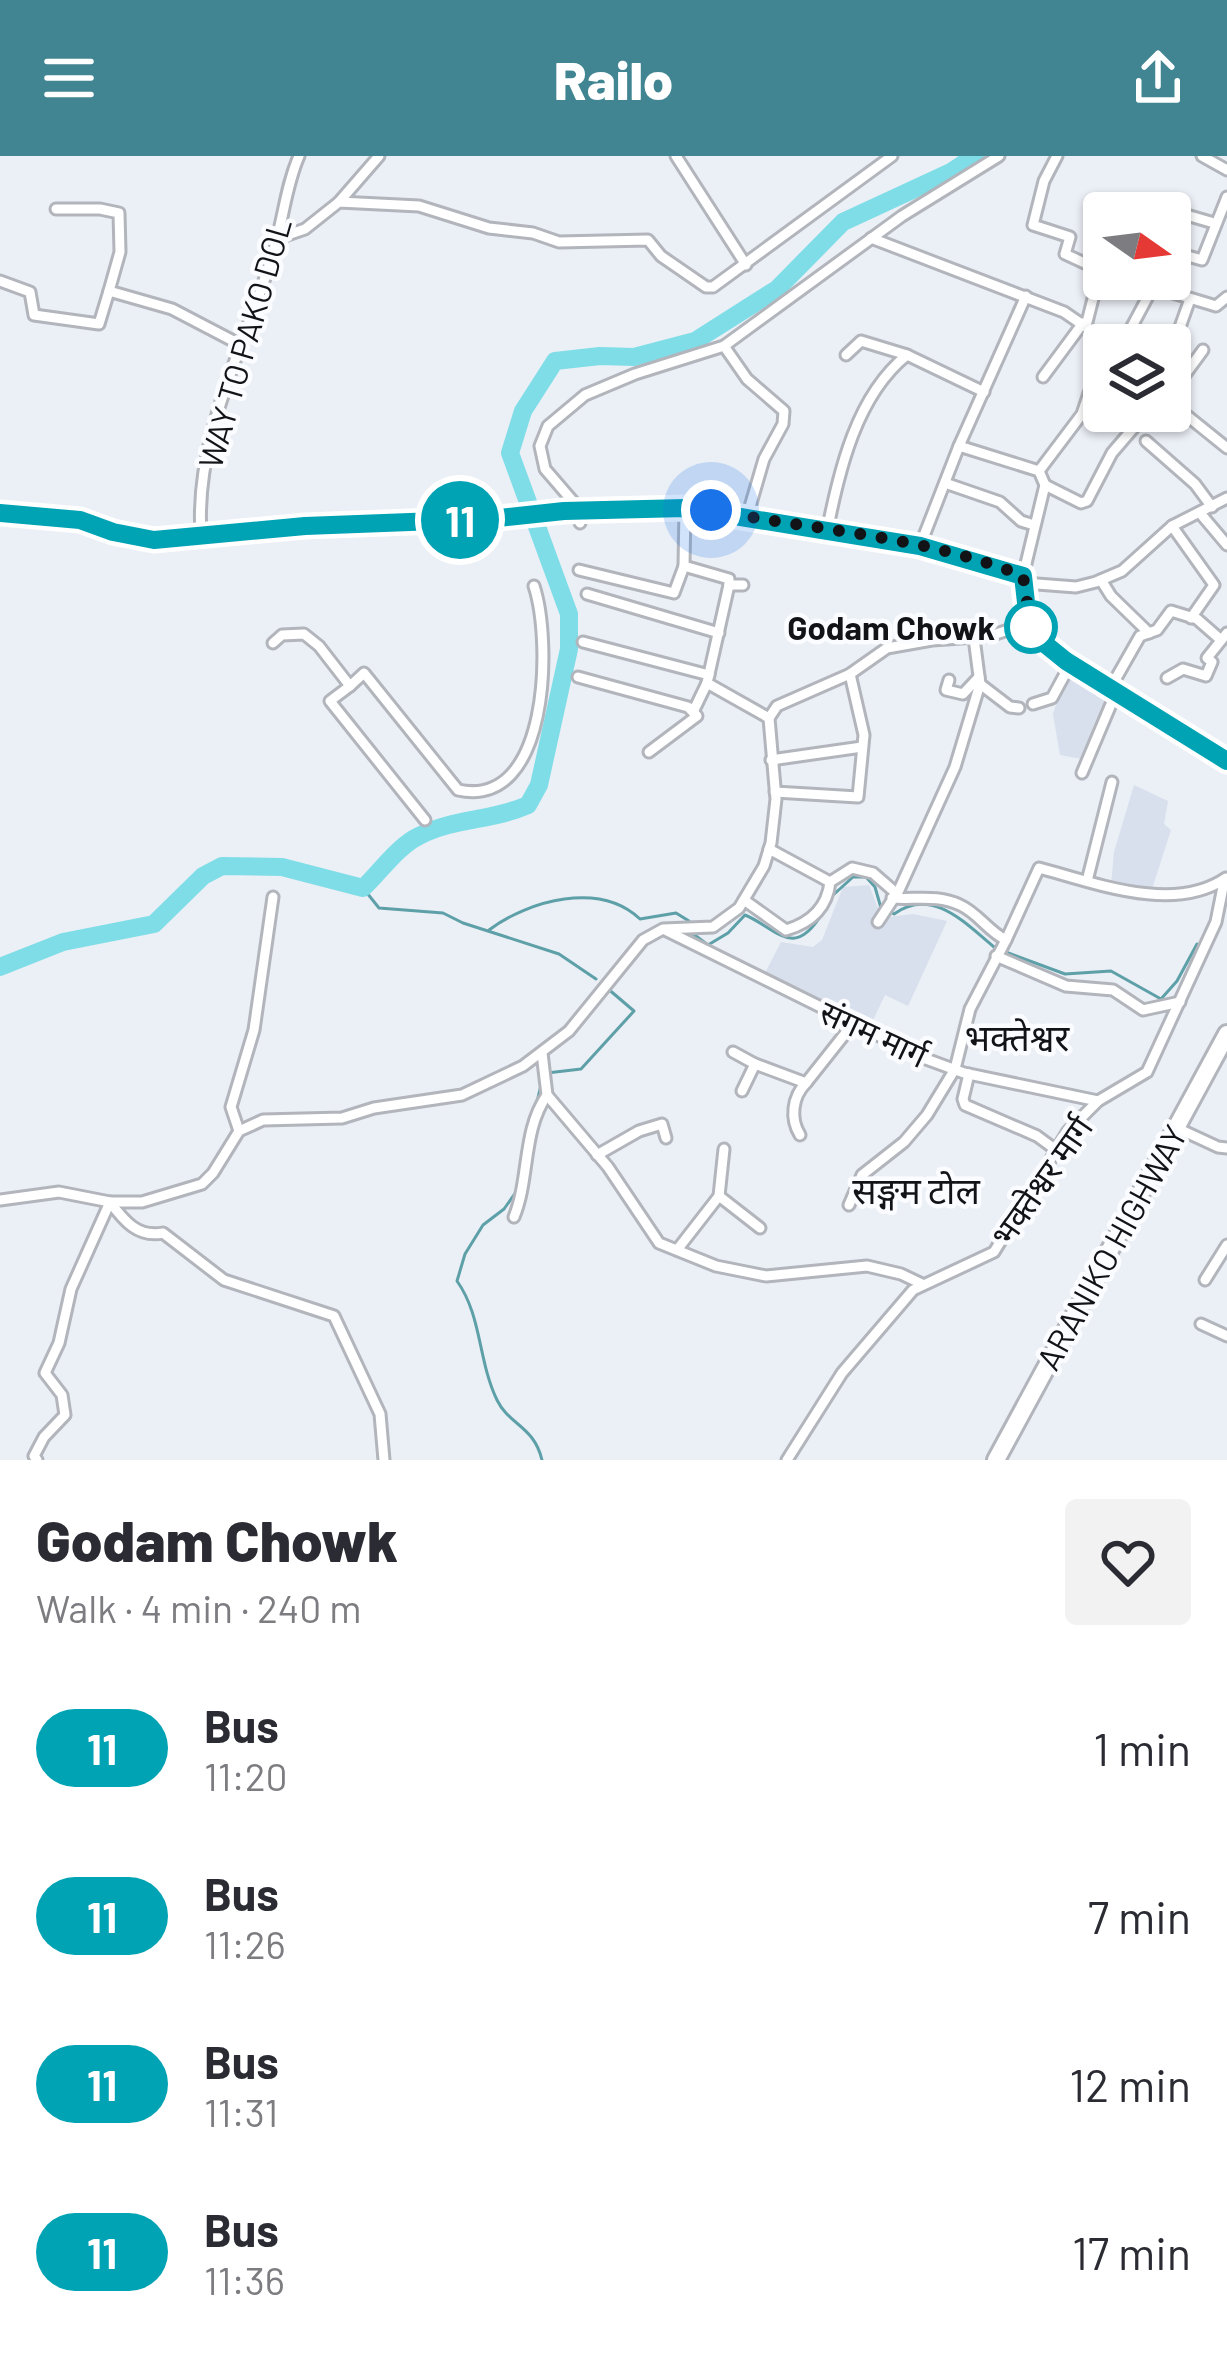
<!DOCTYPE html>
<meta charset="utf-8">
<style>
body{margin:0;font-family:Barlow,"Noto Sans Devanagari",sans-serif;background:#f2f2f3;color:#2b2b33;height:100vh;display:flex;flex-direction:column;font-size:45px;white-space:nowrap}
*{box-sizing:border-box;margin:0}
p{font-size:39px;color:#7c7c81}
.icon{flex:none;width:66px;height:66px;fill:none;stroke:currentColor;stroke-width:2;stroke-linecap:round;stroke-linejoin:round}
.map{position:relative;height:1304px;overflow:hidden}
.sheet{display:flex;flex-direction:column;background:#fff;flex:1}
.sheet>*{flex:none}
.badge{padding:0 24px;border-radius:39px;font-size:42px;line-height:78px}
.needle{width:78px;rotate:104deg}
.fabs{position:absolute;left:1083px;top:36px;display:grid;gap:24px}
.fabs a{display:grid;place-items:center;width:108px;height:108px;border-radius:12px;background:#fff;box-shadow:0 3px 9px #0004;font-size:60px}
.you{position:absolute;width:60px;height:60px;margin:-30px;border:9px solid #fff;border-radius:50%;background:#1a73e8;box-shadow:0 0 0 18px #1a73e833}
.map>.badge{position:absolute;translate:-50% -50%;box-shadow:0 0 0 6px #fff}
.round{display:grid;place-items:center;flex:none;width:126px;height:126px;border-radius:12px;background:#f2f2f3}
.overview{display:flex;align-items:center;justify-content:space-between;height:204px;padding:0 36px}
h1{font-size:57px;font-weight:800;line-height:90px}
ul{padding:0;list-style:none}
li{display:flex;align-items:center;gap:36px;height:168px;padding:0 36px}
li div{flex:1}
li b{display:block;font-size:45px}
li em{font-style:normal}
li .badge{min-width:132px;font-weight:700;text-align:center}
header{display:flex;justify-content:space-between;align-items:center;height:156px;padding:0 36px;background:#418593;color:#fff;font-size:54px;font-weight:800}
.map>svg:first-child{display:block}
</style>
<header><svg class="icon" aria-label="menu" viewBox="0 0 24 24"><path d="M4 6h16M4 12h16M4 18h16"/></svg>Railo<svg class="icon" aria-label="share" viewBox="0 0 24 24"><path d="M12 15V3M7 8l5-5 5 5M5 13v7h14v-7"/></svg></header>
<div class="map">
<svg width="1227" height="1304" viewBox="0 0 1227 1304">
<rect width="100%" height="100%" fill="#ebeff6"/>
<g fill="#d9e0ed">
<path d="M1066,517l42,24 -15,30 -6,33 -27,-5 -7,-41z"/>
<path d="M1134,629l34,16 -4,23 7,6 -19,59 -41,-4 3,-33z"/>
<path d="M869,729l8,21 10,11 26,-3 34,7 -39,85 -23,-11 -18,38 -104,-56 18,-35 32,5 9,-7 21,-53z"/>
</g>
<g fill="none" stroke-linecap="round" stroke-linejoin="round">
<g stroke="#5ea0a8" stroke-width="3">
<path d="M363,732l16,20 64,5 20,10 96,31 37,25"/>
<path d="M832,740l21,-19h13l9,10 6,21 13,6c38,-28 72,10 100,33"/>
<path d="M489,774c40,-30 111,-49 151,-11l36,-6 13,8"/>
<path d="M692,777l16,12 20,-12 17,-18c33,14 48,45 77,-1"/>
<path d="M1003,795l62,23 46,-3 50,28 16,-18 20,-37"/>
<path d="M547,917l34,-4 53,-58 -27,-23"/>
<path d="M536,950l6,-25"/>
<path d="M530,965l-14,71 -12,17 -21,16 -18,29 -8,27c25,35 21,80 40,119 12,25 37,26 45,60"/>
</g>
<path stroke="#7fdde7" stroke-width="18" d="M0,811l63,-25 91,-18 49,-48 19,-10 60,1 81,21c17,-16 35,-42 56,-52 35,-18 73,-15 109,-31l11,-20 30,-136v-35l-59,-161 13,-42 32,-50 45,-5 34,1 61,-16 82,-52 66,-67 108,-50 24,-16"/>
<g stroke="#b2b5bb" stroke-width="15">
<g id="minor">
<path d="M676,0l70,109"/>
<path d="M1057,0l-13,25 -11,44 37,12 -5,17 28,13 4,16 -11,43"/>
<path d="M1202,0l25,14"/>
<path d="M339,46l40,-46"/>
<path d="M1152,49l62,18"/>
<path d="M56,53h44l19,4 1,39 -11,39 63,18 67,35"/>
<path d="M871,82l193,74 48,33"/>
<path d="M276,83l29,-10 34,-27 80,4 70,22 44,5 26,9 89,-2 13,16 45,31h7l179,-131"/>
<path d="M1170,95l32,9 25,-63"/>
<path d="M0,125l30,11 4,23 65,9 10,-33"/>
<path d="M1174,188l16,-45"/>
<path d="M1122,189l31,-58 63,19 11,-9"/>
<path d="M724,190l23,33 37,32 -1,13 -19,35 -17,58"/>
<path d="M846,199l15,-14 46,14"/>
<path d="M1043,221l40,-54"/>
<path d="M1170,239l33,-45"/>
<path d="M1170,246l57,46"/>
<path d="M1146,285l49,43 17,23"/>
<path d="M959,290l80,25 6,14 -22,91"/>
<path d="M1039,315l43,-57 7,-21 15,-17"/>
<path d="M945,327l55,19 21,19 13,4"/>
<path d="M1045,329l36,18 6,-2 25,-48 36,-42"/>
<path d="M685,352l-1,58 45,13v6"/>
<path d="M1200,357l27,32"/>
<path d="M580,367l-4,-18 -31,-36 -5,-23 8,-20 37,-31 50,-21 89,-28 178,-130 97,-60"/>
<path d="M1172,370l42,59 -23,33"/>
<path d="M827,375c13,-62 29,-135 80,-176l77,37"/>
<path d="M201,378c-7,-101 48,-195 74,-288 9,-31 11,-60 24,-90"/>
<path d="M920,390l39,-100 67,-150"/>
<path d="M579,414l95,23 10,-27"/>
<path d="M1101,424l10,16 38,37"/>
<path d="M1024,427l52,4 20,-5 26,-11 50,-45 55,-28"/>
<path d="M743,429h-14l-22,98 62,35"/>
<path d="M587,438l132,39"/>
<path d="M583,486l126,33"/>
<path d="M273,487l9,-8 22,-1 15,12 31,40 14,-13 94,117c92,20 94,-149 76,-204"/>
<path d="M578,521l110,30 9,9 -48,36"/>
<path d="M1167,522l16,-9 23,7 6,-14 -5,-4 20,-25"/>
<path d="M949,524l-3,10 17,4 16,-17"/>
<path d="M980,528l30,23 9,1"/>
<path d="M350,530l-20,15 95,119"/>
<path d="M1111,531l29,-51 17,-6 14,-19 26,8 24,21"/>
<path d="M1033,548l19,-6 13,-24 1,-13"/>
<path d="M693,556l14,-29"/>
<path d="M771,604l91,-13"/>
<path d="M1082,617l35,-83"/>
<path d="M775,636l83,5 6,-62 -14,-61"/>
<path d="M769,693l61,33"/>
<path d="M1087,725l25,-99"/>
<path d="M892,742c23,2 45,-4 68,7 18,8 28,26 46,35l33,-72c56,15 135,46 187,10"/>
<path d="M744,744l42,30c24,-7 41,-21 44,-48l22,-14 21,5 23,20"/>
<path d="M878,766l21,-32 56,-123 25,-83 -6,-46"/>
<path d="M665,774l261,129 38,14 134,28"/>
<path d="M996,800l70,30 47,4 30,20 37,-8"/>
<path d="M733,896l22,12 -13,27"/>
<path d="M755,908l51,19 46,-58"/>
<path d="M969,918l-6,25 2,6 72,31 19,14"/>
<path d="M547,939l61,72 51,76 57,23 50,10 101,-10 34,8 21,10"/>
<path d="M1177,972l41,19 9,1"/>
<path d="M239,975l-8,-24 23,-77 19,-133"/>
<path d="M800,979c-10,-16 -8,-38 6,-52"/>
<path d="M597,999l42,-24 23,-7 4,14"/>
<path d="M719,1040l41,32"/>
<path d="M0,1044l59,-8 51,10h32l60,-18 11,-11 26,-42 24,-11 79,-2 32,-10 88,-13 61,-29 46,-35 74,-91 20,-11 50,-2 26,-19 25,-42 7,-23 5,-44 -7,-81 8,-12 73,-32 37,-26 45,-8 58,-4 39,-13"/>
<path d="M849,1049l13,-30 42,-33 23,-27 28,-46 15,-60 36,-69"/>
<path d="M514,1061c16,-39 8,-86 33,-122l-5,-42"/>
<path d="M677,1094l42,-54 5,-47"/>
<path d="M1205,1124l22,-35"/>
<path d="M1201,1168l26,12"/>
<path d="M37,1304l-3,-4 10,-19 21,-22 -3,-20 -17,-22 14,-30 12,-54 39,-87c14,19 28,36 53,31l61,47 110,36 46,98 4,46"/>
<path d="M787,1304l55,-87 71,-83 81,-38 74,-121 30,-30 49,-29 69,-150 8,-40"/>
</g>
</g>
<g stroke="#b2b5bb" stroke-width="21">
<path id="primary" d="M0,357l80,6 33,14 41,7 151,-13 184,-8 75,-8 121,-3 235,38 103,30 5,44 11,20 27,21 161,99"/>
</g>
<g stroke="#b2b5bb" stroke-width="22">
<path id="trunk" d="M996,1304l231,-426"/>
</g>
<use href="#minor" stroke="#fff" stroke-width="9"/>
<use href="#primary" stroke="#fff" stroke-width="15"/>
<use href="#trunk" stroke="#fff" stroke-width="16"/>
</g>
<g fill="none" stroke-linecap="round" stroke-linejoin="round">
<g stroke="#fff" stroke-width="27">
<path id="line" d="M0,357l80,7 33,12 41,8 151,-14 184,-7 75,-8 121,-3 235,38 103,30 5,44 12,20 26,21 161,100"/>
</g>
<use href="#line" stroke="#00a3b4" stroke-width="18"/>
<path stroke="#121316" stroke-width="12" stroke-dasharray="0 21.6" d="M711,354c103,20 214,26 312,66l8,51"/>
</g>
<circle fill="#fff" stroke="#00a3b4" stroke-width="6" cx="1031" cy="471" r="24"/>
<g text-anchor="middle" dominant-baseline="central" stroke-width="9" stroke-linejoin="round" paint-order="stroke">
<g font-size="33" fill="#121316" stroke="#fbfcff">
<text transform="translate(244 187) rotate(-74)">WAY TO PAKO DOL</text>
<text transform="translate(874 877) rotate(25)">संगम मार्ग</text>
<text transform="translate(1041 1025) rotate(-55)">भक्तेश्वर मार्ग</text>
<text transform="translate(1111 1091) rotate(-61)">ARANIKO HIGHWAY</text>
</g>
<g font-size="33" font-weight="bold" fill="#121316" stroke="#fbfcff" text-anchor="end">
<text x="995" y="471">Godam Chowk</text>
</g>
<g font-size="36" fill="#121316" stroke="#fbfcff">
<text x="1017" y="880">भक्तेश्वर</text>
<text x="916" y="1033">सङ्गम टोल</text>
</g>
</g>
</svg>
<div class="fabs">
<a><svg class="needle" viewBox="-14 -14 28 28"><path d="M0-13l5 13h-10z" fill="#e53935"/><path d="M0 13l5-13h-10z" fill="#7c7c81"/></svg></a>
<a><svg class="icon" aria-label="layers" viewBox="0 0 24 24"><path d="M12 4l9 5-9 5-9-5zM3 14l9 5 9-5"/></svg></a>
</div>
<div class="you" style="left:711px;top:354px"></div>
<b class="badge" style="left:460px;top:364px;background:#00a3b4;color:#fff">11</b>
</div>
<section class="sheet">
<div class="overview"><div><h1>Godam Chowk</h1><p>Walk · 4 min · 240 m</p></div><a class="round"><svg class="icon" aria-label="heart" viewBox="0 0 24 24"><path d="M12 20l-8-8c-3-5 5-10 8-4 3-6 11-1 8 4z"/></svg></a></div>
<ul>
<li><span class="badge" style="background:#00a3b4;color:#fff">11</span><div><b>Bus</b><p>11:20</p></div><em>1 min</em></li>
<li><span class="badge" style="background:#00a3b4;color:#fff">11</span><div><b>Bus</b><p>11:26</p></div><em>7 min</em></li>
<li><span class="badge" style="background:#00a3b4;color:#fff">11</span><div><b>Bus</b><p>11:31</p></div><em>12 min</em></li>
<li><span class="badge" style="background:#00a3b4;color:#fff">11</span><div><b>Bus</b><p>11:36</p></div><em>17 min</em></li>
</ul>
</section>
